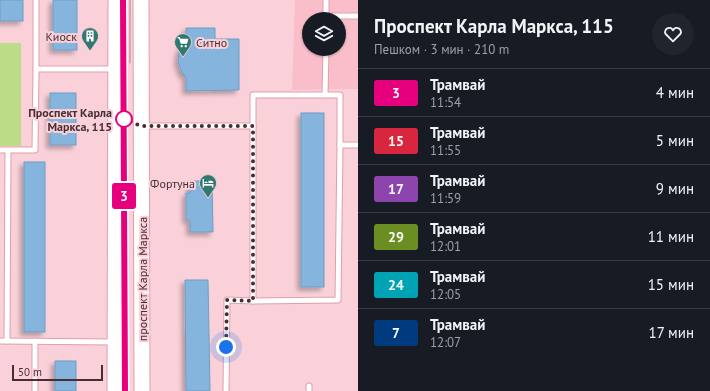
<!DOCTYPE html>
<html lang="ru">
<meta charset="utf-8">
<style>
body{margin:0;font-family:"PT Sans",sans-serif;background:#20242c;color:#f1f3f6;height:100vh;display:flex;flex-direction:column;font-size:15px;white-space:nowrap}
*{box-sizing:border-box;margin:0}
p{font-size:13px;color:#9ea1a6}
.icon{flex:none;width:22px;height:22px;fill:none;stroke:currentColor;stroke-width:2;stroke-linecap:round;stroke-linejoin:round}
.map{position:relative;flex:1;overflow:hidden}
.sheet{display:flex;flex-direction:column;background:#171b24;width:352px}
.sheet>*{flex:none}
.badge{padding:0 8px;border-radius:3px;font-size:14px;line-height:26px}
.buttons{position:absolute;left:302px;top:12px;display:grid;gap:8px}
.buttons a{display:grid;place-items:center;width:44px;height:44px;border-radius:50%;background:#171b24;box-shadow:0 1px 3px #0004;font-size:20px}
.scale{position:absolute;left:12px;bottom:10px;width:91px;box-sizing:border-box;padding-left:4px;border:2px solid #472e33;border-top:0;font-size:11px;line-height:14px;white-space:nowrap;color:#472e33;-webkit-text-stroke:3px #fad1d9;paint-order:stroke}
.you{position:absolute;width:20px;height:20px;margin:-10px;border:3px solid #fff;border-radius:50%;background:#1a73e8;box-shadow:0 0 0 6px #1a73e833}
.map>.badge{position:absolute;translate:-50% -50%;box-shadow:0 0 0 2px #fff}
.round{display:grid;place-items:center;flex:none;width:42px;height:42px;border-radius:21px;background:#20242c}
.headline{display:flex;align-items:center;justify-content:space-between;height:68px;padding:0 16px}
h1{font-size:19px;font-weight:700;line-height:30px}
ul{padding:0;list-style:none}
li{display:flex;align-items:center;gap:12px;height:48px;padding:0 16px;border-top:1px solid #363941}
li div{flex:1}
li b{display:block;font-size:15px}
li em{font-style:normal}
li .badge{min-width:44px;font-weight:700;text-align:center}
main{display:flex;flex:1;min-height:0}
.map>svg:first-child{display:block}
</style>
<main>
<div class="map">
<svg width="358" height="391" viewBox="0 0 358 391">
<defs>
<filter id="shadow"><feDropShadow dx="-3.5" dy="3.5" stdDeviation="2" flood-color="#0004"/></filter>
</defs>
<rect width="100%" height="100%" fill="#fad1d9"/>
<path fill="#f9beca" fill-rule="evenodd" d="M295,0h63v89l-66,1zM309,19h30v30h-30z"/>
<rect fill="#bcdc88" x="0" y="43" width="21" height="103"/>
<g fill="#85b4dd" stroke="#6f9dc4" filter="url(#shadow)">
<rect x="0" y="0" width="23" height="21"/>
<rect x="53" y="0" width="24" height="50"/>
<path d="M186,28h29v11h24v51l-53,1v-14l-4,-4 -4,-11 1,-10 3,-6 4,-3z"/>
<rect x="50" y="93" width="26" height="52"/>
<rect x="301" y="113" width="23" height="174"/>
<rect x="24" y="162" width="21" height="170"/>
<path d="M190,181h22l1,51h-23v-12h-4v-27h4z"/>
<path d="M185,280h23l2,111h-24z"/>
<rect x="55" y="361" width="21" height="30"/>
</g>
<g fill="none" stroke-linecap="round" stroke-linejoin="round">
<g stroke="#df9fac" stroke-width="7">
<g id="lane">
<path d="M36,0v69h78"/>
<path d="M326,16h32"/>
<path d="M326,19v-19"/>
<path d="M325,95l1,-46"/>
<path d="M144,126h109v-31h87v50h18"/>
<path d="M253,126v175"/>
<path d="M0,150h35l1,-81"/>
<path d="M0,341l114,1"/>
<path d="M7,341l1,-191"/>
<path d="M35,341v50"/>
<path d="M309,386v5"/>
<path d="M226,391l1,-91 26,1 85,-1 2,-155"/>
</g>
</g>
<g stroke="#df9fac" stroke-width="17">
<g id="secondary">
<path d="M141,0l1,391"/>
<path d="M115,391l1,-391"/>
</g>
</g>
<use href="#lane" stroke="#fff" stroke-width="5"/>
<use href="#secondary" stroke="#fff" stroke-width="15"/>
<g stroke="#a8878d" stroke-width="1">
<path d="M123,0l2,391"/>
<path d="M130,63v-63"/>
</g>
</g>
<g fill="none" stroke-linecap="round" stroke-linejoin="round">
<g stroke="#fff" stroke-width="9">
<path id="line" d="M123,0l2,391"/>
</g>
<use href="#line" stroke="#e6007e" stroke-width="6"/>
<path stroke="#472e33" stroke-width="4" stroke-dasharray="0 7.2" d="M124,119l17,7h112v175l-26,-1 -1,47"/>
</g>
<defs>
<g id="building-pin" transform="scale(0.9)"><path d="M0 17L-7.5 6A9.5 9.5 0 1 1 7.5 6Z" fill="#317871" stroke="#fad1d9"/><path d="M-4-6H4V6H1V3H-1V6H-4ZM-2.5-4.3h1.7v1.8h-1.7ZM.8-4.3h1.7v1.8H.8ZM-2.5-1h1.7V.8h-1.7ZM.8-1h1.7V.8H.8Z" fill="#fff"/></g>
<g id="supermarket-pin" transform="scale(0.9)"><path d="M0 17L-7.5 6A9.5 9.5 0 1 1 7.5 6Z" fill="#317871" stroke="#fad1d9"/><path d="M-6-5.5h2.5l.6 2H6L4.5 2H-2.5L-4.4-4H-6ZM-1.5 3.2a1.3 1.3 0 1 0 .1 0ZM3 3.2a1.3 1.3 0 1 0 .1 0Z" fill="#fff"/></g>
<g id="hotel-pin" transform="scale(0.9)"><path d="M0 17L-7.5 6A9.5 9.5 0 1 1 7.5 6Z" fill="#317871" stroke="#fad1d9"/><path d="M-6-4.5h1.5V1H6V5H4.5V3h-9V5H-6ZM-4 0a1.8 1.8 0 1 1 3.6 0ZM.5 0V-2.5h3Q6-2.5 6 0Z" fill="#fff"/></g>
</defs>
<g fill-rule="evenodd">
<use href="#building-pin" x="90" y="36"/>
<use href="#supermarket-pin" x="183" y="42"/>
<use href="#hotel-pin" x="208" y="183"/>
</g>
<circle fill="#fff" stroke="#e6007e" stroke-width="2" cx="124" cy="119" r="8"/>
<g text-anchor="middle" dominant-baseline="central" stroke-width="4" stroke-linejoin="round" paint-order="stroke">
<g font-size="12" fill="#472e33" stroke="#fad1d9" text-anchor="end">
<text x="77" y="36">Киоск</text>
<text x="196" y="42" text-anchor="start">Ситно</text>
<text x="195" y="183">Фортуна</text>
</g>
<g font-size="12" font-weight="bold" fill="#472e33" stroke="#fad1d9" text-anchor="end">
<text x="112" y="112">Проспект Карла<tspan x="112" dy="14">Маркса, 115</tspan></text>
</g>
<g font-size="12" fill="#472e33" stroke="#fad1d9">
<text transform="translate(142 279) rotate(-90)">проспект Карла Маркса</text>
</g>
</g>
</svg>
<div class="buttons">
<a><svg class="icon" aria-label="layers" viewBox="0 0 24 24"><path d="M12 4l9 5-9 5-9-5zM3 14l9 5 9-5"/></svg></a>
</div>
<div class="scale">50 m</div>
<div class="you" style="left:226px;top:347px"></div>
<b class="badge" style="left:124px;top:196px;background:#e6007e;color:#fff">3</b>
</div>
<section class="sheet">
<div class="headline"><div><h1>Проспект Карла Маркса, 115</h1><p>Пешком · 3 мин · 210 m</p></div><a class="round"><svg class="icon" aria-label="heart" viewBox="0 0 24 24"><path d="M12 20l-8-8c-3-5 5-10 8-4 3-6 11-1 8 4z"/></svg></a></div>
<ul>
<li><span class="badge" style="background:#e6007e;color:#fff">3</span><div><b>Трамвай</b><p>11:54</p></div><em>4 мин</em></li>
<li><span class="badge" style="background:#d7263d;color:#fff">15</span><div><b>Трамвай</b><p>11:55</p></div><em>5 мин</em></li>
<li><span class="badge" style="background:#8e44ad;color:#fff">17</span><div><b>Трамвай</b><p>11:59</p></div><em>9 мин</em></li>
<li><span class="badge" style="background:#6b8e23;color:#fff">29</span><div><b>Трамвай</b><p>12:01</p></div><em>11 мин</em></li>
<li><span class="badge" style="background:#00a3b4;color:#fff">24</span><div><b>Трамвай</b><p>12:05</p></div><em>15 мин</em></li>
<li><span class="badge" style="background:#003b80;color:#fff">7</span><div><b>Трамвай</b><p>12:07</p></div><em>17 мин</em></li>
</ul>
</section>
</main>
